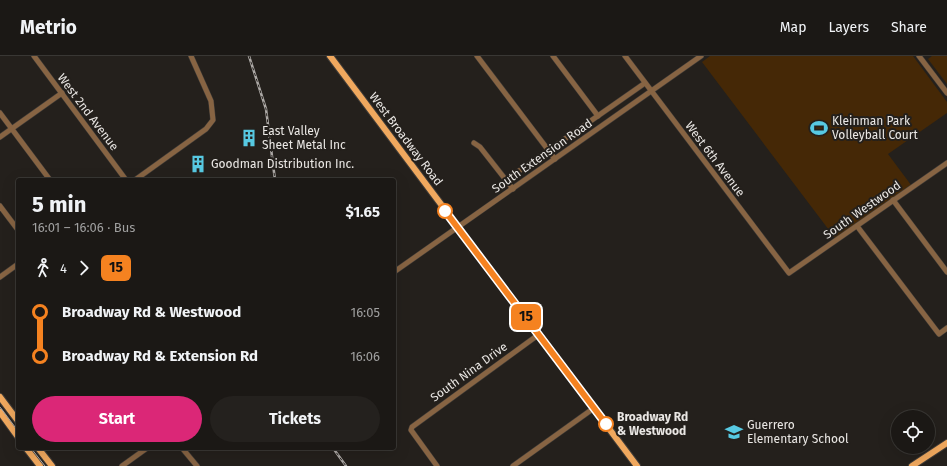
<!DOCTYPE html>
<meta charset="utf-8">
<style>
body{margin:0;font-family:"Fira Sans",sans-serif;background:#24211e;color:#f1f3f6;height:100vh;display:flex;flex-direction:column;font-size:15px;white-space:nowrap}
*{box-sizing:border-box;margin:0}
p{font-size:13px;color:#a0a0a0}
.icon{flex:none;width:22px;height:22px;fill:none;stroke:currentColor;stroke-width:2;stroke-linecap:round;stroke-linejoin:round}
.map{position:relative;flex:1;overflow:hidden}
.details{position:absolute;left:16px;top:122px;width:380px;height:272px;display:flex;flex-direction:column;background:#1b1815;border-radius:4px;box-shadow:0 4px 16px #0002,0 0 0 1px #393734}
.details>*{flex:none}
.badge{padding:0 8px;border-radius:6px;font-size:14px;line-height:26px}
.fabs{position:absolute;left:891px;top:354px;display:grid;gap:8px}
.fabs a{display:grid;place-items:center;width:44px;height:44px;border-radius:50%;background:#1b1815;box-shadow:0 4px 16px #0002,0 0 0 1px #393734;font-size:20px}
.map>.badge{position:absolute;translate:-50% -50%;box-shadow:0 0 0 2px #fff}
.legs{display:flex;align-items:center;gap:6px;height:44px;padding:0 16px;font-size:13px}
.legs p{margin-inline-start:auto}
.overview{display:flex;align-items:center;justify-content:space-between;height:68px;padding:0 16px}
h1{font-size:22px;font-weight:700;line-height:30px}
.action{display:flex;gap:8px;margin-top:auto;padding:8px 16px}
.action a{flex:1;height:46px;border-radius:24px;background:#db2777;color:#fff;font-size:16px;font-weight:700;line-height:46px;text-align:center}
.action a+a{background:#24211e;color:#f1f3f6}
ul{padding:0 16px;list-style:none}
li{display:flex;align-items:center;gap:14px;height:44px;font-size:15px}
li i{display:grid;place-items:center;width:6px;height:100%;margin:0 5px;background:currentColor}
li i::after{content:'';width:10px;height:10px;margin:-5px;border:3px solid;border-radius:50%;background:#1b1815}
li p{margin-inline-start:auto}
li:first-child i{background:linear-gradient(#0000 50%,currentColor 0)}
li:last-child i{background:linear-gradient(currentColor 50%,#0000 0)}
header{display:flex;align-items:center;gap:24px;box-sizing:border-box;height:56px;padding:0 20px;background:#1b1815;border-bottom:1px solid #393734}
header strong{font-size:19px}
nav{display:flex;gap:22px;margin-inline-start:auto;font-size:14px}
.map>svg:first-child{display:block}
</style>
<header>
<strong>Metrio</strong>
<nav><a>Map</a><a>Layers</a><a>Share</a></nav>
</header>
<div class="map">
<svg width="947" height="410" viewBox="0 0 947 410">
<rect width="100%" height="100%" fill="#24201c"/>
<g fill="#452806">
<path d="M710,0h203l34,46v11l-59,41 23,31 -76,53 -133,-176z"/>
<path d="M932,0h15v28l-19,-25z"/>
</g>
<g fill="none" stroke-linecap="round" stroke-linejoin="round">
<g stroke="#403c38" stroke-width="6">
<g id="minor">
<path d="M34,0l92,124"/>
<path d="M477,0l78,103"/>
<path d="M553,0l45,60"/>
<path d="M625,0l164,217 158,-110"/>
<path d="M919,0l28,37"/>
<path d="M0,57l50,67"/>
<path d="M0,81l62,-44"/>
<path d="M474,87l6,4 33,42"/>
<path d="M135,124l71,-51 7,-9 -2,-19 -20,-45"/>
<path d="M506,124l139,-97"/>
<path d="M893,144l54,72"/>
<path d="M0,150l18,24"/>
<path d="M857,170l82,108 8,-6"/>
<path d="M394,216l307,-216"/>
<path d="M0,221l18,-13"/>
<path d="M182,392l15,18"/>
<path d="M122,410l25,-18"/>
<path d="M437,410l-26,-36 1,-3 126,-92"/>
<path d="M513,410l81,-58"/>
</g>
</g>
<g stroke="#403c38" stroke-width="8">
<g id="major">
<path d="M330,0l307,410"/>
<path d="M0,341l18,24"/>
<path d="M0,356l18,25"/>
<path d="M26,392l14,18"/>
<path d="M38,392l14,18"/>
<path d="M912,410l35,-23"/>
</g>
</g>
<use href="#minor" stroke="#876443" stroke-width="5"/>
<use href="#major" stroke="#f0a85e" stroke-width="6"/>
<g stroke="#ada9a6" stroke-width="1">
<path d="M0,351l18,24"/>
<path d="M31,392l14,18"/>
</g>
<g stroke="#ada9a6" stroke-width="2.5">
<g id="rail">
<path d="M249,0l17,53 9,71"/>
<path d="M333,392l13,18"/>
</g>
</g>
<use href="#rail" stroke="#24201c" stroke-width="1" stroke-dasharray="3" stroke-linecap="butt"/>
</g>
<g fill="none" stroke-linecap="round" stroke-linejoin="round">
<g stroke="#fff" stroke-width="9">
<path id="line-1" d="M445,155l161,213"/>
</g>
<use href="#line-1" stroke="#f58220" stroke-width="6"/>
</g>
<defs>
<g id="stadium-bare" transform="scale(1.38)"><path d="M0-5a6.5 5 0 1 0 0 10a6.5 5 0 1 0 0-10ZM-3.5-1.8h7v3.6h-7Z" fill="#57c9e2" stroke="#24201c" stroke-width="2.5" paint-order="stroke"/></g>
<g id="building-bare" transform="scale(1.38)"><path d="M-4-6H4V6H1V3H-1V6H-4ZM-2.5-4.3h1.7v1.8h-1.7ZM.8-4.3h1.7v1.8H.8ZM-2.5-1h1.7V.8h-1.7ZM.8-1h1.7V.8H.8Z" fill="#57c9e2" stroke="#24201c" stroke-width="2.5" paint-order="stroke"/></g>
<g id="school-bare" transform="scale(1.38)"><path d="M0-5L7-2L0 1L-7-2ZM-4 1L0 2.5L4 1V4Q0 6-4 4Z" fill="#57c9e2" stroke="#24201c" stroke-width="2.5" paint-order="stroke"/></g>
</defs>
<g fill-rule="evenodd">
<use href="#stadium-bare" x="819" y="72"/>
<use href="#building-bare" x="249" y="82"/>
<use href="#building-bare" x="198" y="108"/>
<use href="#school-bare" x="734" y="376"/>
</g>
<g fill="#fff" stroke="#f58220" stroke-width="2">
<circle cx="445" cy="155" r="7"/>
<circle cx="606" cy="368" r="7"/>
</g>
<g text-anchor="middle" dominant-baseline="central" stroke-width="4" stroke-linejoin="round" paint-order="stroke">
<g font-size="12" fill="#eae7e4" stroke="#24201c">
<text transform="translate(88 56) rotate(53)">West 2nd Avenue</text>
<text transform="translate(406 83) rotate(53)">West Broadway Road</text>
<text transform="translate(542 100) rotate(-35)">South Extension Road</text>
<text transform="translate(715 103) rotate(53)">West 6th Avenue</text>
<text transform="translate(862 154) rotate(-35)">South Westwood</text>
<text transform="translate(469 316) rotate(-36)">South Nina Drive</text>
</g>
<g font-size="12" fill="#eae7e4" stroke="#24201c" text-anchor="start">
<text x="832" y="65">Kleinman Park<tspan x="832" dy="14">Volleyball Court</tspan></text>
<text x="262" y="75">East Valley<tspan x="262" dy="14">Sheet Metal Inc</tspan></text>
<text x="211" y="108">Goodman Distribution Inc.</text>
<text x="747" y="369">Guerrero<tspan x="747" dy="14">Elementary School</tspan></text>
</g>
<g font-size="12" font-weight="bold" fill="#eae7e4" stroke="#24201c" text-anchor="start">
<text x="617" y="361">Broadway Rd<tspan x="617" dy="14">&amp; Westwood</tspan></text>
</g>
</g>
</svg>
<div class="fabs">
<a><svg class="icon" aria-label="locate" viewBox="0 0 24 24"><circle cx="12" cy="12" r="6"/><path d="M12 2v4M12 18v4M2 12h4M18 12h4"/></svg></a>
</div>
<b class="badge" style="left:526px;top:261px;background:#f58220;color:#111">15</b>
<section class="details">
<div class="overview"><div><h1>5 min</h1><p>16:01 – 16:06 · Bus</p></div><b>$1.65</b></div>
<div class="legs"><svg class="icon" aria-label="walk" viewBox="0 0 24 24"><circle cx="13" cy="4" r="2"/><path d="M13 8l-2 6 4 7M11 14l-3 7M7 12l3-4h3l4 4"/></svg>4<svg class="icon" aria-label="forward" viewBox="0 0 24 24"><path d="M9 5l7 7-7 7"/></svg><b class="badge" style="background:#f58220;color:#111">15</b></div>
<ul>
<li><i style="color:#f58220"></i><b>Broadway Rd &amp; Westwood</b><p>16:05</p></li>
<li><i style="color:#f58220"></i><b>Broadway Rd &amp; Extension Rd</b><p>16:06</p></li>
</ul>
<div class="action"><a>Start</a><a>Tickets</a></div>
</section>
</div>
